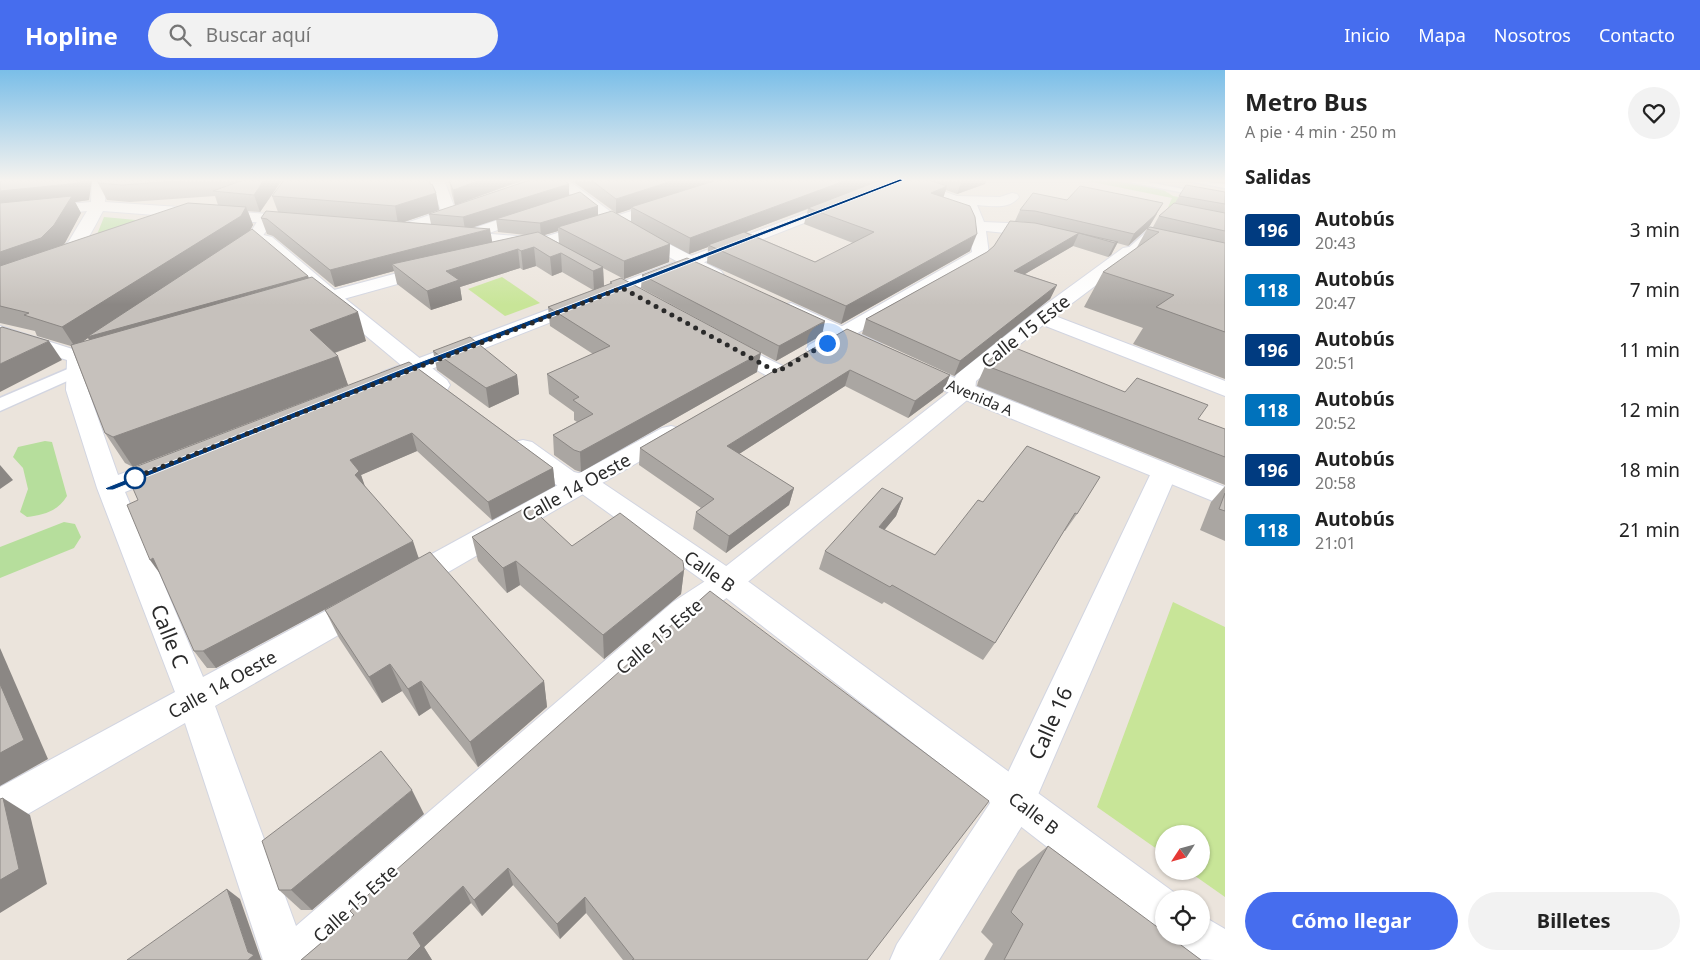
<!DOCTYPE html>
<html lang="es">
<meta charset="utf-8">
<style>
body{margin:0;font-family:"Noto Sans",sans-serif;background:#f2f2f2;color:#222;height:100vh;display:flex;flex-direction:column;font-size:19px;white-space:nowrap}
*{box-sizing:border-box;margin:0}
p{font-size:16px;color:#767676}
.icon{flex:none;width:28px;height:28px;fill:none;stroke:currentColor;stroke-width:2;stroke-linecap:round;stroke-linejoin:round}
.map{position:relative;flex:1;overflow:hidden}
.details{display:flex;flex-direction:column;background:#fff;width:475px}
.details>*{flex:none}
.badge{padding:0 10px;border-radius:4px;font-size:18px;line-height:32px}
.needle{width:32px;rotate:234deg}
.fabs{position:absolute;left:1155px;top:755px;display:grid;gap:10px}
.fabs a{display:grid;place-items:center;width:55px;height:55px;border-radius:50%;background:#fff;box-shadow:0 1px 4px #0004;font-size:25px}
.you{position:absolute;width:25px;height:25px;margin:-12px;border:4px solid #fff;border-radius:50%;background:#1a73e8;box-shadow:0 0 0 8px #1a73e833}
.map>.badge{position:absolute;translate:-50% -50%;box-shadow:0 0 0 2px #fff}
h2{padding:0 20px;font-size:19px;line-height:45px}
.round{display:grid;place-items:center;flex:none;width:52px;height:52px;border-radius:26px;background:#f2f2f2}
.headline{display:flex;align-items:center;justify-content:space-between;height:85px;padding:0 20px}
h1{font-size:24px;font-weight:700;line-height:38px}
.primary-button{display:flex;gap:10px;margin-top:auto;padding:10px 20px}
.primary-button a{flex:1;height:58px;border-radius:30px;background:#466dee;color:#fff;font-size:20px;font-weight:700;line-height:58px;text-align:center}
.primary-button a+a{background:#f2f2f2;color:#222}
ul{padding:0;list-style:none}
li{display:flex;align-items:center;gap:15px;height:60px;padding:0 20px}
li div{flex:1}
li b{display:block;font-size:19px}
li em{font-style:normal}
li .badge{min-width:55px;font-weight:700;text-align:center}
header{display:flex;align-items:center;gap:30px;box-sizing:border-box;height:70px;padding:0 25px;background:#466dee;color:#fff}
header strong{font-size:24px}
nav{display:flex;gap:28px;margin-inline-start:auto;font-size:18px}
.search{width:350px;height:45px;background:#f2f2f2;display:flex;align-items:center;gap:12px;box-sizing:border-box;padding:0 18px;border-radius:28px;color:#767676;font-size:19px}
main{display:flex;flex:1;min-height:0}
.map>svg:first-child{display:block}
</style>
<header>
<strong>Hopline</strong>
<div class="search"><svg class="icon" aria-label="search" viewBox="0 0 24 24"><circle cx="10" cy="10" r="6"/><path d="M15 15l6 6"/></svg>Buscar aquí</div>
<nav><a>Inicio</a><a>Mapa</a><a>Nosotros</a><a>Contacto</a></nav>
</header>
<main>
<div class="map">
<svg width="1225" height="890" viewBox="0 0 1225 890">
<rect width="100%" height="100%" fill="#ebe4dc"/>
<g fill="#b6de9c">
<path d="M1082,110h28l52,9 11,7 52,9 -58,5 5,-12z"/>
<path d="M104,147l53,5 -63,20z"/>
<path d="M45,371l7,1 15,54c-9,15 -23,19 -40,21l-7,-5 8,-23 -5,-21 -10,-11 5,-10z"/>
<path d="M64,452l11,2 6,13 -7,11 -74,30v-31z"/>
</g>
<g fill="#c8e598">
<path d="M502,207l38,26 -35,13 -37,-27z"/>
<path d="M1173,532l52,25v270l-37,-26h13v-37h-37v20l-67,-47z"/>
</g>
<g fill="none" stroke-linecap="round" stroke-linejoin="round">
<g stroke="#d2d5e1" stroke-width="3">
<g id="service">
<path d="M1119,110h18l88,17v4z"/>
<path d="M1189,110l36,4v4l-32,-6z"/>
<path d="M1151,158l7,2 -26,24h-6v-4z"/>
</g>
</g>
<g stroke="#d2d5e1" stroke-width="3">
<path id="pedestrian" d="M77,295l6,1 3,4 -3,4 -83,37v-13z"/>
</g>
<g stroke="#d2d5e1" stroke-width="2">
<g id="minor">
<path d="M92,110h14l-1,22 89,6 8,5 -8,5 -91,-7c-9,16 -29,61 -51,56l-3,-4 20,-22 18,-30 -87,9v-10l91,-8z"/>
<path d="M430,110h14l10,26 10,-2 7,4 -2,3 -62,22h-12l-2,-3 2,-3 46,-16z"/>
<path d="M911,110l46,16 43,1 12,-4 5,1 2,3c-10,13 -28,9 -42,8l7,17 46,2 20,5 2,3 -8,5 -58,-6 3,23 -2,4 -164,95 -7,2 -7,-2 -3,-4 3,-4 163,-93 -2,-26 -7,-18 -59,-21 -2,-3 2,-3z"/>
<path d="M667,130l5,1 2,3 -2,3 -58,19 -8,-5 3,-3z"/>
<path d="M840,130l5,1 2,3 -2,3 -447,175 -8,2 -8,-2 -3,-5 3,-5z"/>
<path d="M533,138l8,5 -3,3 -69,24h-12l-2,-3 2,-3z"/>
<path d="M266,143l8,5c-9,16 -28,47 -50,42l-2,-4 2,-4 25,-17 12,-20z"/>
<path d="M1129,177l6,1 2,4 -2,4 -80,60 170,65v15l-182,-71 -67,56 -1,10 -3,5 -234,194 -43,30 -370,340h-62l-78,-237 -171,99 -14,6v-41l175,-95 -78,-204 -31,-98 1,-30 -67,-21v-13l85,27 4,4 -1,33 30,85 46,-17 9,2 4,6 -4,6 -48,20 78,185 150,-81 11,-4 11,4 5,9 -5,9 -160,92 81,220 377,-324 43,-28 237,-185 1,-10 3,-5 77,-61 89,-65z"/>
<path d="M431,194l6,1 3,4 -3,4 -133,37 -7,-2 -2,-4 2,-4z"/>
<path d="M727,269l58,28 3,5 -3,5 -8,1 -8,-1 -49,-28 -3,-4 3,-4z"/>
<path d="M671,356l9,2 3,5 -3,5 -261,151 -11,4 -11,-4 -4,-8 4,-8 265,-145z"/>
<path d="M1164,394l9,3 4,6 -147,340 -91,147h-49l7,-16 105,-159 149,-312 4,-6z"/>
</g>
</g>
<g stroke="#d2d5e1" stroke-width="2">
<g id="tertiary">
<path d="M552,110h16l51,38 102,53 3,4 -3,4h-12l-100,-55z"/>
<path d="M212,140l87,6 8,5 -8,5 -92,-8 -3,-3 3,-3z"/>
<path d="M593,152l6,2 2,3 -2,3 -57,18 -88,-7 -8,-5 8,-5 87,7z"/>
<path d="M255,163l17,4 65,55 110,88 3,5 -3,5 -8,2 -8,-2 -108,-90 -62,-56 -12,-3 -2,-3 2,-3z"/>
<path d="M791,233l90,41 3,4 -3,4 -7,2 -7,-2 -83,-39 -3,-4 3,-4z"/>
<path d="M913,291l312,126v19l-269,-110 -51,-24 -3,-5 3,-5z"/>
<path d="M523,370l9,2 42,30 20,5 144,97 441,322 2,3h-17v34l-15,-7 -433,-336 -138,-99 -20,-5 -44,-32 -3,-6 3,-6z"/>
<path d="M1201,845l24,14v31c-29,0 -38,0 -50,-24h26z"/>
</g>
</g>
<use href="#service" fill="#fff" fill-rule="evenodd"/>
<use href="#pedestrian" fill="#fff" fill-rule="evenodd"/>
<use href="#minor" fill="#fff" fill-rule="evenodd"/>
<use href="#tertiary" fill="#fff" fill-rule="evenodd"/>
</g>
<g fill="#aaa6a2" fill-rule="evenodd">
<path d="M0,110l89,20 -14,2 6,11 -18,32 155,-40 -3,-9 -85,6 -23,-2 -9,-17v-3h184l-22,32 -12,-1 5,14 -4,6 59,45 1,2 57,63 -31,12 13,32 -215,82 -8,-4 -20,-30 -34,-87 -34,-10 -2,-5 -35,-8zM88,268l2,2 -9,3z"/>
<path d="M449,110h75l-69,25 -3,-10z"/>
<path d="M571,110h415l-1,4 -28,10 -11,-4 -3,7 27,54 -129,73 -134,-61 1,-16 -19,7 -19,-10 -1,18 -45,17 -21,-11 1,18 6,-2v-2l147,90 -176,100 -6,-2 -21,-15 -1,-20 24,-13 -3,-2v-8l-25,-18 -2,-20 46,-20 -43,-28 -2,-19 45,-17 -31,-18 -10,4 -16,-10 -13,4 -3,-2 -60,19 2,13 -31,10 -34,-26 -3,-13 -59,16 -62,-51 -6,-2 -6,-16 17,-6 -6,-16 159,-11 5,8 3,17 -35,12 27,2 -2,-10 140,-30v12l29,19 18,-2zM631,139v13l-15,-8zM808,139l-4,15 49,19 -38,19 -69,-30zM496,149l2,13 27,3 -33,7 -21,-14zM558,161l1,12 -15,-8z"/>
<path d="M1225,122v187l-92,-35 10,-16 -59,-21 19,-35 33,-23 11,-20 6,-2 6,-11 16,-13 4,-7z"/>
<path d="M1067,130l90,14 -8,13 -21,19 -11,-3 -6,12 -3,2 -35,-11 -48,28 32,11 -7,14 -96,77 -92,-42 4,-15 121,-67 46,-29 -18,-2 5,-11z"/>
<path d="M642,205l180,60 -46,26 -135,-73z"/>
<path d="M847,259l103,46 -7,17 -35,26 -63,-32 -106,68 55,34 -5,17 -63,48 -33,-24 3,-17 5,-4 -62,-43 1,-17z"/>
<path d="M433,281l84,24 2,19 -30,14 -52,-38z"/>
<path d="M409,292l144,106 2,18 -63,34 -75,-69 -56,24 3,10 55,73 125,123 3,26 -69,60 -47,-59 -12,8 -17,-25 -20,12 -43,-65 -14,-28 32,-18 -141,76h-9l-13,-17 -56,-151z"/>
<path d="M987,292l138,30 100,37v56l-248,-99 1,-4z"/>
<path d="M1027,376l50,68 -12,17h-1l-69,112 -12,17 -99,-58 -2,2 -63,-35 6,-18 78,-53 -7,18 -12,14 51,25 48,-53z"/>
<path d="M1225,416v55l-25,-11 11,-28z"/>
<path d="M472,467l212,33 -3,24 -77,65 -84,-74 -13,8 -29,-32z"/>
<path d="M710,521l157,369h-244l-37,-47 -26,26 -47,-54 -31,31 -11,-13 -47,44 8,13h-131l53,-45z"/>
<path d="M424,744l-112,96h-11l-22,-20z"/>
<path d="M1048,776l153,114h-217l9,-16 -12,-12 37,-62z"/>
</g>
<g fill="#8b8784">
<path d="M81,110h11l-3,20 -14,2 6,11 -16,30 -12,13 -53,19v-84z"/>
<path d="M264,110h18l-22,32 -6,-17z"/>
<path d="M481,110h43l-69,25 -2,-15z"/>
<path d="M675,110h45l-89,27v2l-15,5v-15z"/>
<path d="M847,110h35l-172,66 -2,-1v2l-19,7 1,-16z"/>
<path d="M962,110h24l-1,4 -28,10z"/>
<path d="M569,114v12l-104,34 -2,-13z"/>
<path d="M947,116l-5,16 -11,-9z"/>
<path d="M436,123l3,17 -41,14 -3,-18z"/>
<path d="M1163,133l-14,24 -21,19 6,-12z"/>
<path d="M598,136v13l-40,8v4l-17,5 -1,-13z"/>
<path d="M246,137l7,18 -5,9 60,42 6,17 -215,62 -11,-17 -13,9 -13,-20z"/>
<path d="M490,159l3,17 -101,18 2,7 -59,16 -5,-17z"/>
<path d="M1079,163l-6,13 -65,38 6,-13z"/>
<path d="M977,164l-7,17 -129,73 5,-18z"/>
<path d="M1118,172l-7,13 -3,2 7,-14z"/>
<path d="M670,174l-1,18 -45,17v-18z"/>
<path d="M534,177l2,19 -13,4 -2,-19z"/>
<path d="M518,179l2,19 -60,19 2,13 -31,10 -4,-19 19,-20z"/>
<path d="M561,183l1,19 -10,4 -2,-19z"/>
<path d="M603,197l1,20 -10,4 -1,-20z"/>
<path d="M1057,215l-7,14 -96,77 6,-15z"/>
<path d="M358,242l8,29 -46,17 -10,-28z"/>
<path d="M825,251l-3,14 -46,26 3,-15z"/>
<path d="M49,271l13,19 -62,32v-28z"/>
<path d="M761,283l-4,19 -176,100 -1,-20z"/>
<path d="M338,286l10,29 -215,82 -20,-30z"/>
<path d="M850,300l-5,16 -120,77 2,-17z"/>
<path d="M517,305l2,19 -30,14 -3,-20z"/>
<path d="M950,305l-7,17 -35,26 7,-17z"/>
<path d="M412,363l5,18 -56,24 5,14 -4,4 -12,-33z"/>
<path d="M0,395l13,15 -13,9z"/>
<path d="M553,398l2,18 -63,34 -4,-18z"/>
<path d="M794,418l-5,17 -63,48 3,-17z"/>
<path d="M903,428l-7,18 -24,29 7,-18z"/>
<path d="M413,471l6,18 -203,109 -13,-17z"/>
<path d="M153,488l10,20 -13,-18z"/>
<path d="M516,491l4,24 -13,8 -4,-25z"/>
<path d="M684,500l-3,24 -77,65 -1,-24z"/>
<path d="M0,578l48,111 -48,27z"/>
<path d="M390,594l12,27 -20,12 -13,-26z"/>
<path d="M421,611l10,27 -12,8 -11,-27z"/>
<path d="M544,611l3,26 -69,60 -8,-25z"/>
<path d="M412,720l12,24 -112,96 -21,-20z"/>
<path d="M3,728l27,17 17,69 -47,29v-33z"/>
<path d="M508,798l5,17 -31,31 -8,-16z"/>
<path d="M463,816l8,17 -47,44 8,13h-25l6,-27z"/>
<path d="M227,819l13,10 21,60 1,1h-14v-8z"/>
<path d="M585,827l1,16 -26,26 -3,-15z"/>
</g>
<g fill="#c6c1bc" stroke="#8b8784">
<path d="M0,110h81l-1,3 -80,8z"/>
<path d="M98,110h96l-72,5 -24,-2z"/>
<path d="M243,110h21l-10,15 -41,-4z"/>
<path d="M284,110h145l2,5 1,-1 4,9 -41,13 -123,-10z"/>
<path d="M449,110h32l-28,10z"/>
<path d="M530,110h34l5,4 -106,33 -34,-3z"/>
<path d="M591,110h84l-59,19z"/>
<path d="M717,110h130l-157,58 -59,-31z"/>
<path d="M881,110h48l18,6 -16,7 39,13 5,11 2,17 -131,72 -138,-61 36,-13 71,30 59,-30 -66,-24z"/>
<path d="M1186,115l39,7v12l-46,-8z"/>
<path d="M1080,116l83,17 -8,12 -21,19 -99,-23 -15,-1 13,-17 34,7z"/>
<path d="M580,122l18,14 -58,17 -44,-4z"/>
<path d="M72,126l-18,29 -13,13 -41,14v-49z"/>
<path d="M188,133l58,4 -5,9 -179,111 -38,-12 5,-2 -29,-7v-40z"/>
<path d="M1174,133l51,10v18l-66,-15z"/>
<path d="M266,141l224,18 -160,41 -63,-51 -6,-1z"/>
<path d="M612,141l58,33 -46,17 -66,-34z"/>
<path d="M1010,151l25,2 83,19 -3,1 -36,-10 -65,38 43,14 -97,76 -94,-42 121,-67 7,-6z"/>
<path d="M1150,157l75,16v89l-69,-25 18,-12 -71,-23 56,-40 -12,-3z"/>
<path d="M252,159l56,47 -221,61z"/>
<path d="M538,162l65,35 -10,4 -32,-18 -11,4 -16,-10 -13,4 -3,-2 -72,22 13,9 -32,11 -35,-27z"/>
<path d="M687,188l138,63 -46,25 -137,-71z"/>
<path d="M312,207l46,35 -48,18 28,26 -225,81 -8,-4 -34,-88z"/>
<path d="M621,208l140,75 -181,99 -6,-2 -21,-15 40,-21 -20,-14 6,-3 -32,-23 63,-28 -62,-39 64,-24 -2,-1z"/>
<path d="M2,257l47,14 -49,23v-36z"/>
<path d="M847,259l103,46 -35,26 -65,-31 -123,76 67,42 -65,48 -33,-24 18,-13 -74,-51z"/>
<path d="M470,267l47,38 -31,13 -53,-37z"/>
<path d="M1008,275l117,47 12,-14 71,27 -10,14 27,10v28l-238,-91v-4z"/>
<path d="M409,292l144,106 -65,34 -76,-69 -62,27 9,11 -4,4 58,66 -210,110h-9l-41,-93 -3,2 -23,-55 11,-5 -11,-25 8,-8z"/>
<path d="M1027,376l73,31 -23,37 -2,-1 -80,130 -103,-58 -2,2 -65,-36 57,-63 21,10 -24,29 56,28 43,-55 5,2z"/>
<path d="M1225,423v18l-6,-2z"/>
<path d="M529,436l43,40 48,-33 63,48 1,9 -81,65 -87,-74 -13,7 -31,-31z"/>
<path d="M430,482l114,129 -74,61 -49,-61 -13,8 -18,-25 -21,13 -44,-67z"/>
<path d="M710,521l279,210 -122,159h-235l2,-1 -49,-62 -28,27 -49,-56 -34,32 -11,-14 -50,47 8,13 -14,14h-106l53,-45 -4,-4z"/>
<path d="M0,614l24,56 -24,13z"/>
<path d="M381,681l31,39 -121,100h-12l-17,-49z"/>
<path d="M3,728l16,71 -19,11v-81z"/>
<path d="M1048,776l116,86v4h5l32,24h-197l19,-36 -12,-12z"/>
<path d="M227,819l21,63 6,3 -6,5h-121z"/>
</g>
<linearGradient id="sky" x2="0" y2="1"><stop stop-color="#7abee8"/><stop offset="0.47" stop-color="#f6f3ef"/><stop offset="1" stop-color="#f6f3ef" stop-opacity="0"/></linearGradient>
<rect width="1225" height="235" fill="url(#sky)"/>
<path fill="#003b80" stroke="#fff" d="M900,109l4,1 -486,189 -305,121h-6l-2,-2 307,-123z"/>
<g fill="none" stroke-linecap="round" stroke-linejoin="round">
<path stroke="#2a2a2a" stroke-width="5" stroke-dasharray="0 9" d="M135,408l-7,2 494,-192 155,84 50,-29"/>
</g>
<circle fill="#fff" stroke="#003b80" stroke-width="2.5" cx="135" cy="408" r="10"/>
<g text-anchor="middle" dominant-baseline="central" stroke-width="4.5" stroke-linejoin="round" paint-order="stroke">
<g font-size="15" fill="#2a2a2a" stroke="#fff">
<text transform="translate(980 327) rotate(23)">Avenida A</text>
</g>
<g font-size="18" fill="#2a2a2a" stroke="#fff">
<text transform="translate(1025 261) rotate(-38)">Calle 15 Este</text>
<text transform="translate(576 417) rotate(-29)">Calle 14 Oeste</text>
<text transform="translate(710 501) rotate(35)">Calle B</text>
<text transform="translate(659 566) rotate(-40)">Calle 15 Este</text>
<text transform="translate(222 614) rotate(-29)">Calle 14 Oeste</text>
<text transform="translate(1034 743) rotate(37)">Calle B</text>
<text transform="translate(355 833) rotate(-42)">Calle 15 Este</text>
</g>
<g font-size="21" fill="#2a2a2a" stroke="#fff">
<text transform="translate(170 566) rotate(68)">Calle C</text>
<text transform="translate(1050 653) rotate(-66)">Calle 16</text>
</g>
</g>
</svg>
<div class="fabs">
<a><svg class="needle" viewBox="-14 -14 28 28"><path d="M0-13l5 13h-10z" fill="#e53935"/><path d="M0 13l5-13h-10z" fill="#767676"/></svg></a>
<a><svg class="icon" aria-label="locate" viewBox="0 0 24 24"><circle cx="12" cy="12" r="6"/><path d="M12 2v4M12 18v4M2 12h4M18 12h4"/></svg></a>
</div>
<div class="you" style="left:827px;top:273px"></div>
</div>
<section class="details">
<div class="headline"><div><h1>Metro Bus</h1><p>A pie · 4 min · 250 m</p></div><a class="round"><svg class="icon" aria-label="heart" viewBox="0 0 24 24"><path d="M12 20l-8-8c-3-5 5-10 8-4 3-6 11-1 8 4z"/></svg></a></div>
<h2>Salidas</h2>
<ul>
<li><span class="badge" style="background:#003b80;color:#fff">196</span><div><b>Autobús</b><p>20:43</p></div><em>3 min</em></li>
<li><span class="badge" style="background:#0072bc;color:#fff">118</span><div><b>Autobús</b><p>20:47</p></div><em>7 min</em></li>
<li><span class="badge" style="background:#003b80;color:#fff">196</span><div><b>Autobús</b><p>20:51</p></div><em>11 min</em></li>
<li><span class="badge" style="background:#0072bc;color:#fff">118</span><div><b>Autobús</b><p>20:52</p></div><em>12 min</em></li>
<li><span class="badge" style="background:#003b80;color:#fff">196</span><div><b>Autobús</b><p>20:58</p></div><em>18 min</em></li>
<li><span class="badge" style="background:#0072bc;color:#fff">118</span><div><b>Autobús</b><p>21:01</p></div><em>21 min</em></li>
</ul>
<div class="primary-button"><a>Cómo llegar</a><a>Billetes</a></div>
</section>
</main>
